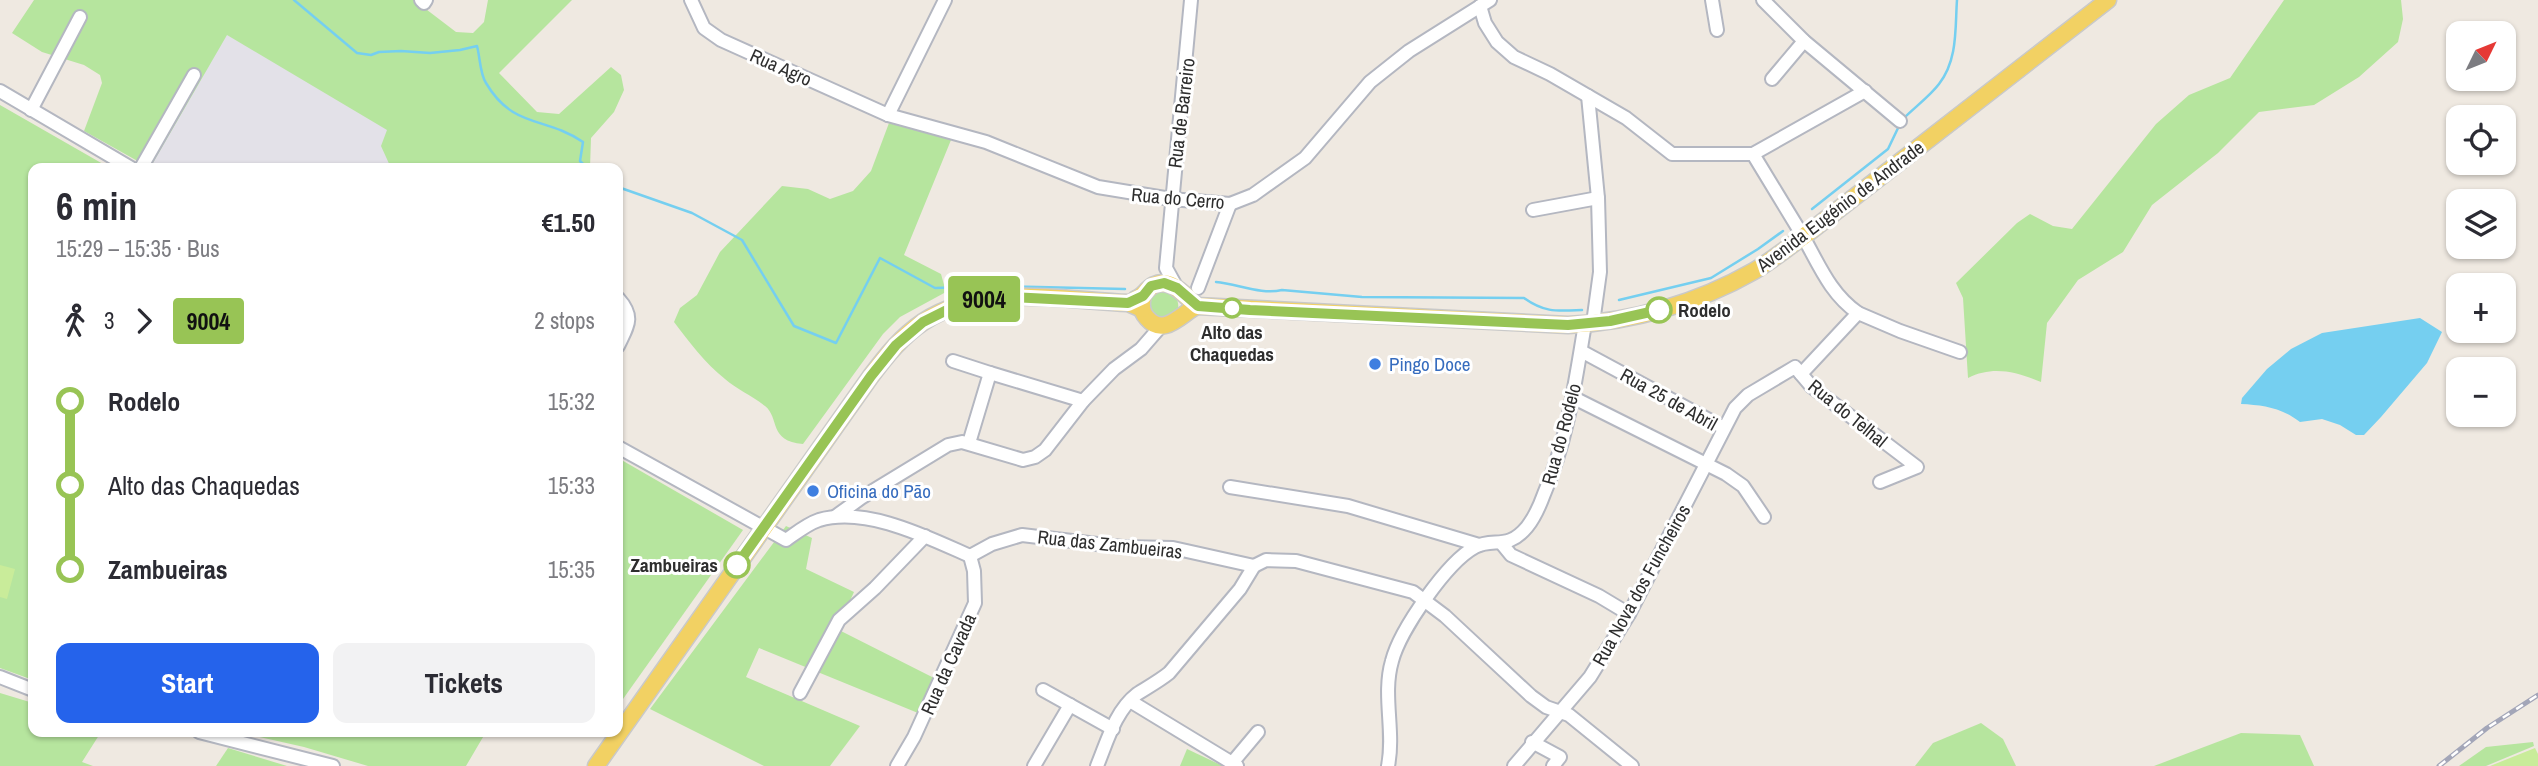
<!DOCTYPE html>
<meta charset="utf-8">
<style>
body{margin:0;font-family:"Archivo Narrow",sans-serif;background:#f2f2f3;color:#2b2b33;height:100vh;display:flex;flex-direction:column;font-size:26px;white-space:nowrap}
*{box-sizing:border-box;margin:0}
p{font-size:23px;color:#7c7c81}
.icon{flex:none;width:38px;height:38px;fill:none;stroke:currentColor;stroke-width:2;stroke-linecap:round;stroke-linejoin:round}
.map{position:relative;flex:1;overflow:hidden}
.panel{position:absolute;left:28px;top:163px;width:595px;height:574px;display:flex;flex-direction:column;background:#fff;border-radius:14px;box-shadow:0 2px 5px #0004}
.panel>*{flex:none}
.badge{padding:0 14px;border-radius:5px;font-size:24px;line-height:46px}
.needle{width:46px;rotate:47deg}
.controls{position:absolute;left:2446px;top:21px;display:grid;gap:14px}
.controls a{display:grid;place-items:center;width:70px;height:70px;border-radius:14px;background:#fff;box-shadow:0 2px 5px #0004;font-size:35px}
.map>.badge{position:absolute;translate:-50% -50%;box-shadow:0 0 0 4px #fff}
.legs{display:flex;align-items:center;gap:10px;height:77px;padding:0 28px;font-size:23px}
.legs p{margin-inline-start:auto}
.overview{display:flex;align-items:center;justify-content:space-between;height:119px;padding:0 28px}
h1{font-size:38px;font-weight:700;line-height:52px}
.cta{display:flex;gap:14px;margin-top:auto;padding:14px 28px}
.cta a{flex:1;height:80px;border-radius:14px;background:#2563eb;color:#fff;font-size:28px;font-weight:700;line-height:80px;text-align:center}
.cta a+a{background:#f2f2f3;color:#2b2b33}
ul{padding:0 28px;list-style:none}
li{display:flex;align-items:center;gap:24px;height:84px;font-size:26px}
li i{display:grid;place-items:center;width:10px;height:100%;margin:0 9px;background:currentColor}
li i::after{content:'';width:18px;height:18px;margin:-9px;border:5px solid;border-radius:50%;background:#fff}
li p{margin-inline-start:auto}
li:first-child i{background:linear-gradient(#0000 50%,currentColor 0)}
li:last-child i{background:linear-gradient(currentColor 50%,#0000 0)}
.map>svg:first-child{display:block}
</style>
<div class="map">
<svg width="2538" height="766" viewBox="0 0 2538 766">
<rect width="100%" height="100%" fill="#efe9e1"/>
<path fill="#e3e1e8" d="M224,32l233,136h-307z"/>
<g fill="#b6e59e">
<path d="M34,0h380l42,32 17,1 11,-11 4,-22h84l-73,73 38,39 22,2 52,-47 10,8 3,15 -10,22 -23,26 -1,30h-199l-10,-22 6,-16 -160,-95 -77,133 -66,-37 18,-48 -2,-8 -16,-10 -42,-13 -30,-19z"/>
<path d="M2284,0h117l2,19 -5,23 -39,35 -45,28 -55,7 -41,41 -66,52 -29,47 -45,28 -31,43 -6,59c-24,-10 -48,-17 -73,-4l-5,-80 -7,-15 61,-60 13,-9 23,12 19,3 84,-105 33,-29 41,-17z"/>
<path d="M0,105l110,63h-77v512l-33,-12z"/>
<path d="M889,123l62,17 -47,115 37,19 5,18 -46,25 -17,17 -80,110c-35,-3 -23,-26 -38,-38 -12,-10 -29,-17 -40,-27 -20,-16 -36,-37 -51,-57l6,-14 17,-13 23,-43 62,-66 26,3 22,10 23,-8 18,-20z"/>
<path d="M1158,291c12,-1 22,4 20,19l-15,11 -13,-8v-15z"/>
<path d="M618,458l125,72 -120,169 -5,-3z"/>
<path d="M786,526l26,12 -6,31 48,23 -17,37 99,50 -18,34 -159,-65 -13,29 114,49 -30,40h-66l-114,-57z"/>
<path d="M0,693l33,10v29h68l-19,30 11,4h-93z"/>
<path d="M1981,723l22,16 13,27h-101l18,-23z"/>
<path d="M238,732h248l-20,34h-98l-64,-19z"/>
<path d="M2241,733l59,2 14,31h-160z"/>
<path d="M2533,742l1,4 -48,20h-27l27,-19z"/>
<path d="M228,748l59,18h-71z"/>
<path d="M1187,749l36,17h-43z"/>
</g>
<g fill="#c9ec9a">
<path d="M0,565l15,4 -8,30 -7,-2z"/>
<path d="M2535,748l3,6v12h-48z"/>
</g>
<path fill="#75cff0" d="M2420,318l22,14 -15,31 -46,54 -17,18h-8l-16,-10 -18,-6 -22,3c-18,-14 -37,-17 -59,-18l1,-6 25,-29 24,-20 31,-16z"/>
<g fill="none" stroke-linecap="round" stroke-linejoin="round">
<g stroke="#75cff0" stroke-width="2.5">
<path d="M294,0l63,53 14,2 8,-3 22,-1 29,2 30,-3 17,-4c3,11 3,28 9,37 27,46 59,33 97,59l-3,19 7,7"/>
<path d="M1904,118c11,-11 26,-22 35,-34 19,-24 16,-56 18,-84"/>
<path d="M618,187l74,26 50,27 52,86 42,17 44,-85 55,30 61,-2 129,3"/>
<path d="M1812,209l76,-60 11,-23"/>
<path d="M1216,282c22,2 45,13 66,8l80,7 162,1c21,15 33,13 58,12"/>
<path d="M1619,300l92,-22 47,-29 25,-18"/>
</g>
<g stroke="#b4b7c1" stroke-width="16">
<g id="minor">
<path d="M421,0l3,3 2,-3"/>
<path d="M691,0l13,28 17,12 167,75 98,27 112,45 73,12 59,5 23,-9 52,-37 65,-76 39,-31 81,-51"/>
<path d="M1712,0l5,30"/>
<path d="M1763,0l41,41 96,80"/>
<path d="M1480,6l5,17 12,19 17,15 36,17 76,44 46,36h81l112,-63"/>
<path d="M1772,79l32,-38"/>
<path d="M0,91l131,77"/>
<path d="M1588,96l10,102 2,74 -7,51"/>
<path d="M31,110l49,-93"/>
<path d="M888,115l57,-115"/>
<path d="M1753,154c16,26 32,53 48,79 17,29 28,60 57,80l-57,61 11,13 105,80 -37,15"/>
<path d="M141,168l53,-93"/>
<path d="M1533,210l65,-12"/>
<path d="M1177,288l-11,-20 25,-268"/>
<path d="M1198,288l32,-84"/>
<path d="M618,298c17,19 10,27 0,48"/>
<path d="M1858,313l42,18 60,21"/>
<path d="M1581,351l143,77"/>
<path d="M953,361l37,12"/>
<path d="M1574,398l152,76 17,12 21,31"/>
<path d="M969,443l21,-70 93,28"/>
<path d="M618,447l168,93c10,-7 21,-16 33,-20 47,-14 108,17 151,36"/>
<path d="M1230,487l118,19 131,39"/>
<path d="M836,516l25,-18 87,-53 14,-3 61,18 12,-3 10,-7 38,-49 31,-32 27,-20 20,-23"/>
<path d="M1502,544l9,11 88,41 30,18"/>
<path d="M970,556l22,-12 30,-9 100,12 51,1 81,18 12,-6 30,1 117,31 32,24 86,80 15,11 23,8 63,51"/>
<path d="M0,677l33,13"/>
<path d="M1043,690l70,39"/>
<path d="M800,693l39,-73 36,-32 50,-52"/>
<path d="M1130,701l107,65"/>
<path d="M199,732l134,34"/>
<path d="M1532,742l28,15 -7,9"/>
<path d="M1232,763l26,-31"/>
<path d="M897,766l17,-29 61,-134 -1,-32 -4,-15"/>
<path d="M1034,766l36,-61"/>
<path d="M1097,766c10,-24 18,-55 40,-72 11,-7 22,-13 32,-21l71,-84 14,-23"/>
<path d="M1388,766c7,-35 -6,-71 4,-105 8,-31 55,-99 83,-114 19,-10 32,4 52,-20 8,-10 13,-22 17,-33 24,-55 31,-112 41,-170"/>
<path d="M1514,766l76,-89 39,-63 106,-206 13,-13 47,-28 6,7"/>
</g>
</g>
<g stroke="#c9c9c9" stroke-width="19">
<g id="major">
<path d="M1143,296c-2,8 -2,16 4,22 17,20 35,-5 50,-12l371,19c64,-3 130,-22 186,-54 17,-10 33,-23 49,-34l305,-237"/>
<path d="M1136,299c8,-3 10,-10 18,-14 17,-8 31,11 43,21"/>
<path d="M596,766l275,-390c15,-20 31,-40 52,-54 59,-39 138,-22 205,-19l14,6"/>
</g>
</g>
<use href="#minor" stroke="#fff" stroke-width="12"/>
<use href="#major" stroke="#f2d163" stroke-width="16"/>
<g stroke="#a3a6b8" stroke-width="5">
<path id="rail" d="M2439,766l48,-38 51,-33"/>
</g>
<use href="#rail" stroke="#fff" stroke-width="2.5" stroke-dasharray="8" stroke-linecap="butt"/>
</g>
<g fill="none" stroke-linecap="round" stroke-linejoin="round">
<g stroke="#fff" stroke-width="16">
<path id="line-1" d="M737,565l134,-189 25,-31 27,-23 28,-14 47,-10 15,-1 115,6 15,-7 8,-10 13,-3 13,5 21,18 52,4 318,15 42,-4 49,-11"/>
</g>
<use href="#line-1" stroke="#98c455" stroke-width="10"/>
</g>
<g fill="#fff" stroke="#98c455" stroke-width="3.5">
<circle cx="1232" cy="308" r="9"/>
<circle cx="1659" cy="310" r="12"/>
<circle cx="737" cy="565" r="12"/>
</g>
<g fill="#3f7fe0" stroke="#fff" stroke-width="2.5">
<circle cx="1375" cy="364" r="7"/>
<circle cx="813" cy="491" r="7"/>
</g>
<g text-anchor="middle" dominant-baseline="central" stroke-width="6" stroke-linejoin="round" paint-order="stroke">
<g font-size="19" fill="#2e2e2e" stroke="#fff">
<text transform="translate(781 67) rotate(24)">Rua Agro</text>
<text transform="translate(1181 113) rotate(-83)">Rua de Barreiro</text>
<text transform="translate(1178 198) rotate(5)">Rua do Cerro</text>
<text transform="translate(1840 206) rotate(-37)">Avenida Eugénio de Andrade</text>
<text transform="translate(1669 399) rotate(29)">Rua 25 de Abril</text>
<text transform="translate(1848 413) rotate(39)">Rua do Telhal</text>
<text transform="translate(1561 434) rotate(-75)">Rua do Rodelo</text>
<text transform="translate(1110 544) rotate(6)">Rua das Zambueiras</text>
<text transform="translate(1641 585) rotate(-61)">Rua Nova dos Funcheiros</text>
<text transform="translate(948 664) rotate(-66)">Rua da Cavada</text>
</g>
<g font-size="19" font-weight="bold" fill="#2e2e2e" stroke="#fff" text-anchor="start">
<text x="1678" y="310">Rodelo</text>
<text x="1232" y="332" text-anchor="middle">Alto das<tspan x="1232" dy="22">Chaquedas</tspan></text>
<text x="718" y="565" text-anchor="end">Zambueiras</text>
</g>
<g font-size="19" fill="#366cbe" stroke="#fff" text-anchor="start">
<text x="1389" y="364">Pingo Doce</text>
<text x="827" y="491">Oficina do Pão</text>
</g>
</g>
</svg>
<div class="controls">
<a><svg class="needle" viewBox="-14 -14 28 28"><path d="M0-13l5 13h-10z" fill="#e53935"/><path d="M0 13l5-13h-10z" fill="#7c7c81"/></svg></a>
<a><svg class="icon" aria-label="locate" viewBox="0 0 24 24"><circle cx="12" cy="12" r="6"/><path d="M12 2v4M12 18v4M2 12h4M18 12h4"/></svg></a>
<a><svg class="icon" aria-label="layers" viewBox="0 0 24 24"><path d="M12 4l9 5-9 5-9-5zM3 14l9 5 9-5"/></svg></a>
<a>+</a>
<a>−</a>
</div>
<b class="badge" style="left:984px;top:299px;background:#98c455;color:#111">9004</b>
<section class="panel">
<div class="overview"><div><h1>6 min</h1><p>15:29 – 15:35 · Bus</p></div><b>€1.50</b></div>
<div class="legs"><svg class="icon" aria-label="walk" viewBox="0 0 24 24"><circle cx="13" cy="4" r="2"/><path d="M13 8l-2 6 4 7M11 14l-3 7M7 12l3-4h3l4 4"/></svg>3<svg class="icon" aria-label="forward" viewBox="0 0 24 24"><path d="M9 5l7 7-7 7"/></svg><b class="badge" style="background:#98c455;color:#111">9004</b><p>2 stops</p></div>
<ul>
<li><i style="color:#98c455"></i><b>Rodelo</b><p>15:32</p></li>
<li><i style="color:#98c455"></i><span>Alto das Chaquedas</span><p>15:33</p></li>
<li><i style="color:#98c455"></i><b>Zambueiras</b><p>15:35</p></li>
</ul>
<div class="cta"><a>Start</a><a>Tickets</a></div>
</section>
</div>
